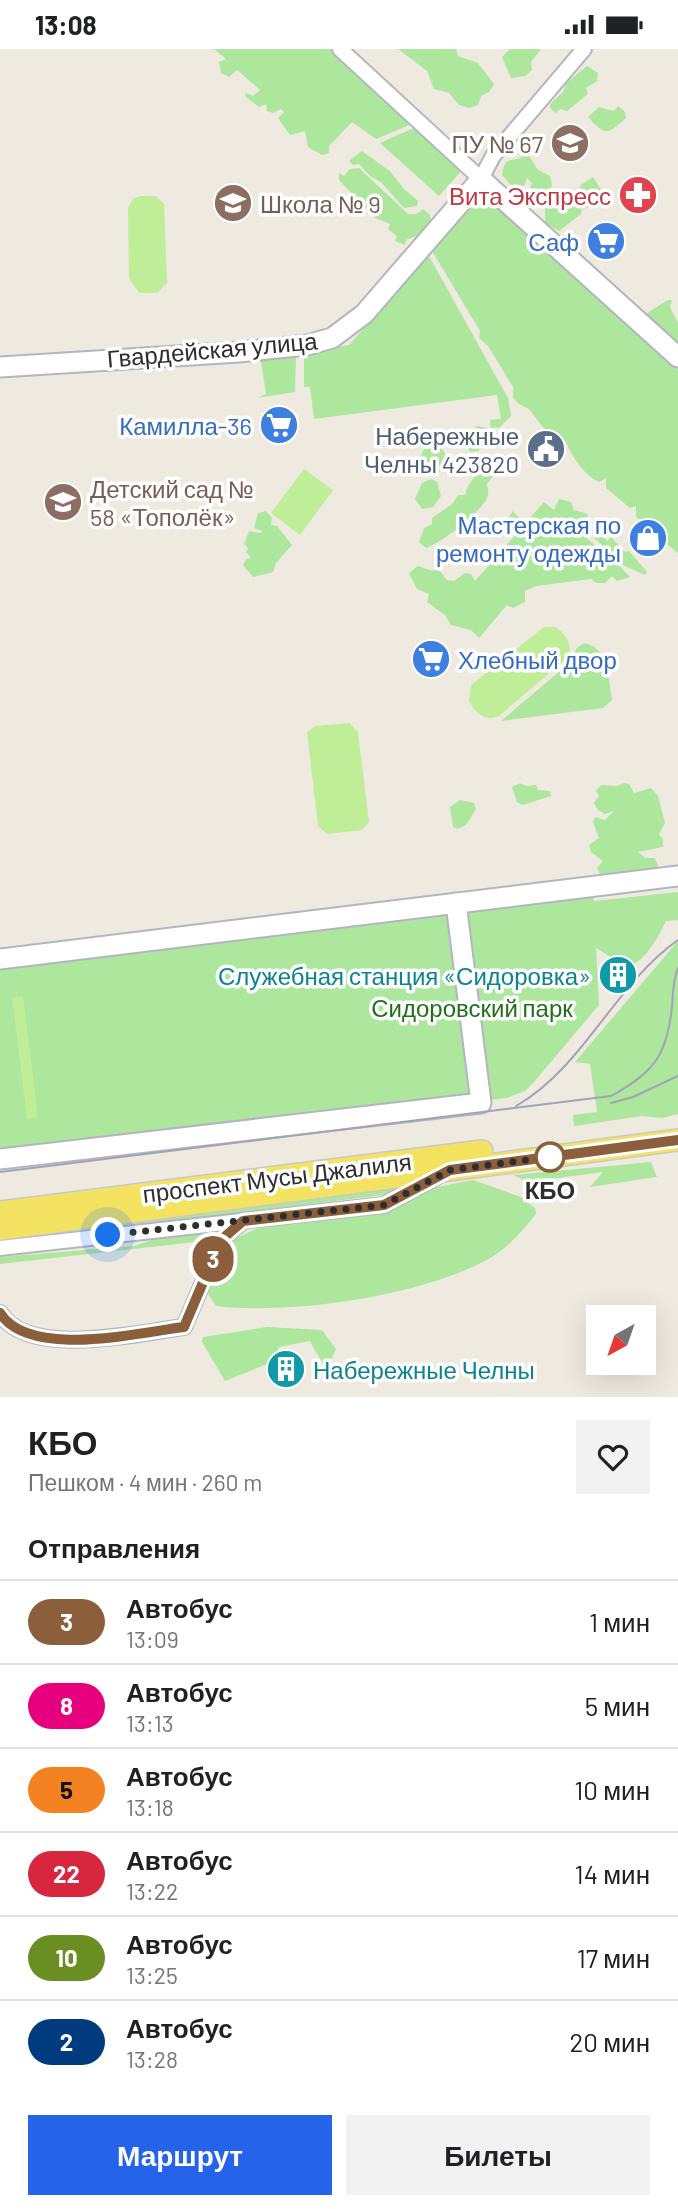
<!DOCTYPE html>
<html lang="ru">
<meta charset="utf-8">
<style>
body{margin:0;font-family:Barlow,sans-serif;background:#f2f2f2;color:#202124;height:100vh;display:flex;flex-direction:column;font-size:26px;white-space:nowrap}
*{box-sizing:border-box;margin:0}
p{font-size:23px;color:#757577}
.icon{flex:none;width:38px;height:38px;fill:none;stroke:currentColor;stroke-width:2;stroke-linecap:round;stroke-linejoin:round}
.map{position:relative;height:1348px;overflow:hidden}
.details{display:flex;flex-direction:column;background:#fff;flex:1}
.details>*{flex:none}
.badge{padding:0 14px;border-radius:23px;font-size:24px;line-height:46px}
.needle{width:46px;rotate:220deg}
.buttons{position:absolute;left:586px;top:1256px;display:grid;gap:14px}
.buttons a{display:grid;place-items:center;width:70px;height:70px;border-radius:0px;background:#fff;box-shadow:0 7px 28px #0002;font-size:35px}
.you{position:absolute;width:35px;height:35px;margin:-18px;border:5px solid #fff;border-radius:50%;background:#1a73e8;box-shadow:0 0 0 10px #1a73e833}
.map>.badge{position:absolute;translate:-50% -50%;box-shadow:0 0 0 4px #fff}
h2{padding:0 28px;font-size:26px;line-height:63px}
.round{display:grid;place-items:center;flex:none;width:74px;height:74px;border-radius:0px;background:#f2f2f2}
.overview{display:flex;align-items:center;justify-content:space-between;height:119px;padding:0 28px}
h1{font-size:33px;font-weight:600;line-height:52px}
.action{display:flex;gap:14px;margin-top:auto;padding:14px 28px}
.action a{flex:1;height:80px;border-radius:0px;background:#2563eb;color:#fff;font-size:28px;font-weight:600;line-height:80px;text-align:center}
.action a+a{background:#f2f2f2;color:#202124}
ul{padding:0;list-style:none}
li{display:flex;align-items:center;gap:21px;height:84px;padding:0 28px;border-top:2px solid #e0e0e0}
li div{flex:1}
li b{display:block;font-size:26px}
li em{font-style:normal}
li .badge{min-width:77px;font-weight:700;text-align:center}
.status{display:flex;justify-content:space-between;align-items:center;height:49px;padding:0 35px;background:#fff;direction:ltr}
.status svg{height:19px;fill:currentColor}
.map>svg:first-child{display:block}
</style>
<div class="status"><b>13:08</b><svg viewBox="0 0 49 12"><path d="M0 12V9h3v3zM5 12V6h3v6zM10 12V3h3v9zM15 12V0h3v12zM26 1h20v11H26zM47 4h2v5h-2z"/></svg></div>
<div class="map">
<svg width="678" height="1348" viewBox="0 0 678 1348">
<rect width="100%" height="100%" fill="#efeae0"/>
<g fill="#ade69d">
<path d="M214,0h119l79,75 -36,15 -24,-17 -23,24v7l-7,2 -14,-8 -3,-16 -15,4 -12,-17 6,-6 -3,-3 -8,4 -6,-2 -1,-7 -7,3 -14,-11 1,-3 7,3 7,-6 -23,-20 -8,7 -8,-4 -2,-11 7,-3z"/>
<path d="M398,0h58l2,7 20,7 16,21 -5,8 -8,4 -3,9 -9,3 -10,-3 -10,-12 -15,-4 -7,-18z"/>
<path d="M510,0h31l-10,13 1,8 -7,6 -14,2 -9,-21z"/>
<path d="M587,17l11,7 -1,8 -11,7 2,6 -21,17 -7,-2 -4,4 -6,-5v-4l13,-12 3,-9z"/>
<path d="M618,57l7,6 1,6c-19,17 -21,18 -38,-1l11,-10 15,4z"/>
<path d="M416,78l47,42 -24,27 -59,-53z"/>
<path d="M362,102l28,20 14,18 14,12 -1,5 -13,2 -23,-26 -11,-6 -11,-12 -6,1 -4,-4z"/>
<path d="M523,107h6l9,14 12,6 2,9 -3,8 -12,-1 -7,-5 2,-4 -5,-5 -3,8 -13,-1 -9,-10c3,-22 11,-11 21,-19z"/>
<path d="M359,119l49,46h9l6,-5 7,6 1,9 -5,8 -20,8 -1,5 -10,-4 2,-5 -9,-7 2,-5 -15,-6 -36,-38v-7l5,3 6,-7z"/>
<path d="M593,128l8,13 -6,16 -13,3 -1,5 -22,17 -14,-8v-19l10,-4v-5l19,3 7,-13z"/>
<path d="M486,147l192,168v189l-15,-12 1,-9 -10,-10 -5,3 -13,-8v-11l-6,2 -24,-20v-10l-7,4c-14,-6 -27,-25 -33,-40l-20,-11 -17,-22 -10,-5 -6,-6v-11l-25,-41 -9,-8 1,-7 -48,-80 41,-48z"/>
<path d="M429,207l79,142 3,18 -11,11 -9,1 -1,-8 11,-1 -4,-24 -183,24 -4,-32h-6v-30l6,-6 39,-6z"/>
<path d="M668,251h4l-2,7 8,16v19l-7,-1 -14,-11 1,-5 -7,-3 -4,-9z"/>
<path d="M296,305l-1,38 -38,6 9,-4 -5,-32 -11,1 2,-5z"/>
<path d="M477,377l11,2 -2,15 -6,2 -1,6 -9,1 -6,-12 -11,3 -3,-11 9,-3 13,1z"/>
<path d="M441,399l5,7 -1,12 -8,7h-14l-7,-8 8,-17z"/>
<path d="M488,419l5,8 -6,8c0,3 2,7 1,11 -3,15 -47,48 -62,53l-7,-6 5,-14 8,-4v-6l20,-14 6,-9h7c3,-12 11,-23 23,-27z"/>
<path d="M431,430l6,3 4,14 -8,11 -11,2 -7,-10 7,-16z"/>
<path d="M559,450l12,3 3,8 14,4 -3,14 -15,-4 32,27 -1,-7 -7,-6 2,-11 11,14 4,-4 14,15 4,-1 18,21 -2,3 -29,-13 14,15 -13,4 -5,-5 -7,7h-9l-5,-4 -55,7 -11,5v11l-12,6 -6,-3 -28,33 -8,-8 -20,-5 -6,-10 -18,-13 2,-8 -12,-5 -8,-16 9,-7 15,5 4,-3 10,12 7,1 11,-8 6,1 4,7 44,-50 -13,5 -7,-5 14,-20 7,8 -1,11 25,-28 10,8z"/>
<path d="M266,462l6,7 -1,7 6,1 15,19 -16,18 -3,9 -20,5 -10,-12 3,-6 5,-1 -5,-6 2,-4 -4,-4 5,-13 11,2 3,-2 -9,-3 4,-15z"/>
<path d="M584,594c26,5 24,35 28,57l-9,8 -102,13 66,-56 10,-17z"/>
<path d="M520,734l6,3 10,-1 2,5 12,1 1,5 -28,9 -6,-3 -5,-15z"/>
<path d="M624,734l5,1 5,9 17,-5 7,8 7,27 -6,11 4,5v8l-25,5 7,6h10l4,11 -56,11 -6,-12 6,-7 -12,-9 -2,-7 10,-7 -6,-16 2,-5 10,3 9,-9 -9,3 -7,-4 -4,-7 5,-7 -3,-5 5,-6 16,1z"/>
<path d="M460,751l14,3 2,6 -10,16 -8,4 -5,-2 -3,-20z"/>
<path d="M678,843v28l-12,1c-7,14 -22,45 -41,45l-29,-18 3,57 -65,77 -9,9 -18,7 -507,60v-188l593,-73 1,4z"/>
<path d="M678,892v173l-16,4 -20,-2 -68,10 -1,-11 24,-3 -7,-48 -15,-2z"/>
<path d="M651,1113l6,15 -67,10 13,-15 -75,10 -15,-7z"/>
<path d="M473,1131l48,17 14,11 1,6c-14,17 -27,33 -46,44 -67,38 -199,57 -274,48l-8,-12 20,-52 32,-15 130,-18 37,-20z"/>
<path d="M409,1134l-26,12 -383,48v-6z"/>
<path d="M208,1184l5,7 -213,24v-7l134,-11 21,-7z"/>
<path d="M267,1278l55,3 14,19 -10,21 -16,-29 -31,6 -7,15 -47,19 -23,-39 1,-5z"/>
</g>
<g fill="#bfed98">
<path d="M140,147h16l8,8 3,79 -10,10h-18l-10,-15 -1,-70 5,-9z"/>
<path d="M304,420l29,21 -33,45 -29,-22z"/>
<path d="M544,578h12c10,8 19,20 10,32l-67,57c-14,6 -25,-3 -30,-16l2,-15z"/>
<path d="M350,674l8,9 11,90 -7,8 -35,4 -9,-8 -11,-94 8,-6z"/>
<path d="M23,947l15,121 -11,2 -15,-122z"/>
</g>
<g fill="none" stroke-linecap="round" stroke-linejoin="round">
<g stroke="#b4b5c1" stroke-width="18">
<g id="street">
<path d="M340,0l141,130 12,-23 91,-107"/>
<path d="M0,1199l384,-43 56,-30"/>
<path d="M0,1264c28,46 138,20 184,14l37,-87 21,-18"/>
</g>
</g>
<g stroke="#b4b5c1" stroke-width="23">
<g id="secondary">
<path d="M0,318l239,-15 68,-7 25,-7 32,-24 117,-135 197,178"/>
<path d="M0,910l678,-83"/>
<path d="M0,1110l481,-56 -25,-200"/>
</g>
</g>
<g stroke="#c9c9c9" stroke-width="24">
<g id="primary">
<path d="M0,1163l482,-61"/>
<path d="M0,1180l678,-89"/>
</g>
</g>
<use href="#street" stroke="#fff" stroke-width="14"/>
<use href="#secondary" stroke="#fff" stroke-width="19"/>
<use href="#primary" stroke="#f4e361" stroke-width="21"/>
<g stroke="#a2a3b8" stroke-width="2">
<path d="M611,1054l22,-6 45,-21"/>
<path d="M516,1057c67,-38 100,-123 162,-166"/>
<path d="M0,1123l611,-76c43,-24 56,-40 61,-90 1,-13 1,-27 6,-38"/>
</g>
</g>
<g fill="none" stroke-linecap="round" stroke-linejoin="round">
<g stroke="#fff" stroke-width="16">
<path id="line" d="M0,1264c29,46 137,20 184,14l37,-87 22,-19 141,-16 66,-35 228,-30"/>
</g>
<use href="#line" stroke="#8b5e3c" stroke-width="10"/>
<path stroke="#2e2e2e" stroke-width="7" stroke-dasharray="0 12.6" d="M108,1186l276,-30 66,-35 100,-13"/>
</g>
<defs>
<g id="university-disc" transform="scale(2.0125)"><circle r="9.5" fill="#8d6e63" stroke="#fff"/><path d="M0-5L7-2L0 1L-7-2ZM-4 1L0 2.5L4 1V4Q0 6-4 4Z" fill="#fff"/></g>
<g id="pharmacy-disc" transform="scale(2.0125)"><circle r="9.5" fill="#e0444e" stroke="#fff"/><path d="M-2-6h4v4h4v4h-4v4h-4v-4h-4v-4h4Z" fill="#fff"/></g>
<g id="school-disc" transform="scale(2.0125)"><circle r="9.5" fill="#8d6e63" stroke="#fff"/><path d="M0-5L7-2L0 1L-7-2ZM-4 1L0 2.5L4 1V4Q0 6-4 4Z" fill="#fff"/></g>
<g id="supermarket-disc" transform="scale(2.0125)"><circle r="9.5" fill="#3f7fe0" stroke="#fff"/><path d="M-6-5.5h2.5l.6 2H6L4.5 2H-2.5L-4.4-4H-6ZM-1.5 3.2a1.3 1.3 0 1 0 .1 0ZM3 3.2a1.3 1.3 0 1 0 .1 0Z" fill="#fff"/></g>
<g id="civic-disc" transform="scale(2.0125)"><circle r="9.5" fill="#5c6f8a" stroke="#fff"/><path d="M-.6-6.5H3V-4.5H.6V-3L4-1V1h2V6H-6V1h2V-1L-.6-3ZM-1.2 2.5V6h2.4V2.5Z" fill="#fff"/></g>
<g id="shop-disc" transform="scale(2.0125)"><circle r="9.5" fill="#3f7fe0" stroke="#fff"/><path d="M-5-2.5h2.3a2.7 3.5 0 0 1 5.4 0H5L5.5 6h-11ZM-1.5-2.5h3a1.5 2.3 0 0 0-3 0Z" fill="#fff"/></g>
<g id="building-disc" transform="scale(2.0125)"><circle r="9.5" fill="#0f9aa8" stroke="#fff"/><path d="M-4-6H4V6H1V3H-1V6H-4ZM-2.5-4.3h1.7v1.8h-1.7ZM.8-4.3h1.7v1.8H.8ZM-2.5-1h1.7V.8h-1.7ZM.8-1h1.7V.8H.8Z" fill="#fff"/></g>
</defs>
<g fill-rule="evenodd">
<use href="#university-disc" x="570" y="94"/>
<use href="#pharmacy-disc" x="638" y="146"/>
<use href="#school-disc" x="233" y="154"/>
<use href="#supermarket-disc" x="606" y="192"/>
<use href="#supermarket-disc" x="279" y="376"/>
<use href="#civic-disc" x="546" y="400"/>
<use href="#school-disc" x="63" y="453"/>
<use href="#shop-disc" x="648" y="489"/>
<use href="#supermarket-disc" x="431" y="610"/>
<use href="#building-disc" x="618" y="926"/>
<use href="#building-disc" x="286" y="1320"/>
</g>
<circle fill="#fff" stroke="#8b5e3c" stroke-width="3.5" cx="550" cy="1108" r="14"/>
<g text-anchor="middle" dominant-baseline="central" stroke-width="7" stroke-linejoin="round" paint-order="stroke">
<g font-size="24" fill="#785e54" stroke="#fff" text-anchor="start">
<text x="543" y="94" text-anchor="end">ПУ № 67</text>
<text x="260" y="154">Школа № 9</text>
<text x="90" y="439">Детский сад №<tspan x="90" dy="28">58 «Тополёк»</tspan></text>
</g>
<g font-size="24" fill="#be3a42" stroke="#fff" text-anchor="end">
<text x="611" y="146">Вита Экспресс</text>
</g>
<g font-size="24" fill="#366cbe" stroke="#fff" text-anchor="end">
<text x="579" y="192">Саф</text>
<text x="252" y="376">Камилла-36</text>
<text x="621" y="475">Мастерская по<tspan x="621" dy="28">ремонту одежды</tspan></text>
<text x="458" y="610" text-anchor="start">Хлебный двор</text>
</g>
<g font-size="24" fill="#2e2e2e" stroke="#fff">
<text transform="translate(212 300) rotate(-5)">Гвардейская улица</text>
<text transform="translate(277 1128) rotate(-7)">проспект Мусы Джалиля</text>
</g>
<g font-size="24" fill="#4e5e75" stroke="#fff" text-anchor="end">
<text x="519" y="386">Набережные<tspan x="519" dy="28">Челны 423820</tspan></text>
</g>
<g font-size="24" fill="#0d838f" stroke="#fff" text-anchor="end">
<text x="591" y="926">Служебная станция «Сидоровка»</text>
<text x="313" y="1320" text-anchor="start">Набережные Челны</text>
</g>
<g font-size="24" fill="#216f1a" stroke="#fff">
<text x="472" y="958">Сидоровский парк</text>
</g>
<g font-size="24" font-weight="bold" fill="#2e2e2e" stroke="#fff">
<text x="550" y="1140">КБО</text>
</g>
</g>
</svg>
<div class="buttons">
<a><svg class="needle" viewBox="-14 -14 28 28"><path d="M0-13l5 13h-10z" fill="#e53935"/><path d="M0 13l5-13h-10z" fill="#757577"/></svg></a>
</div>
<div class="you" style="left:108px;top:1186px"></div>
<b class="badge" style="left:213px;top:1210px;background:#8b5e3c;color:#fff">3</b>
</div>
<section class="details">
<div class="overview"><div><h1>КБО</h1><p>Пешком · 4 мин · 260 m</p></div><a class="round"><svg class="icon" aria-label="heart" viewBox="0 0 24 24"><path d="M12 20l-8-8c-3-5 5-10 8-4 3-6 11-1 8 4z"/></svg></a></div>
<h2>Отправления</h2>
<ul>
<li><span class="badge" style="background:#8b5e3c;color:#fff">3</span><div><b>Автобус</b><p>13:09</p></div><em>1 мин</em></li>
<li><span class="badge" style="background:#e6007e;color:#fff">8</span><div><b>Автобус</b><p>13:13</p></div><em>5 мин</em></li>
<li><span class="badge" style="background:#f58220;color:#111">5</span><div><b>Автобус</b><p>13:18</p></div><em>10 мин</em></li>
<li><span class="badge" style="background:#d7263d;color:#fff">22</span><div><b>Автобус</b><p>13:22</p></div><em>14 мин</em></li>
<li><span class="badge" style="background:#6b8e23;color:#fff">10</span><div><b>Автобус</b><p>13:25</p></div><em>17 мин</em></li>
<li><span class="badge" style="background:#003b80;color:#fff">2</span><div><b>Автобус</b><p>13:28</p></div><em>20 мин</em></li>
</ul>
<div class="action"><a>Маршрут</a><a>Билеты</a></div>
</section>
